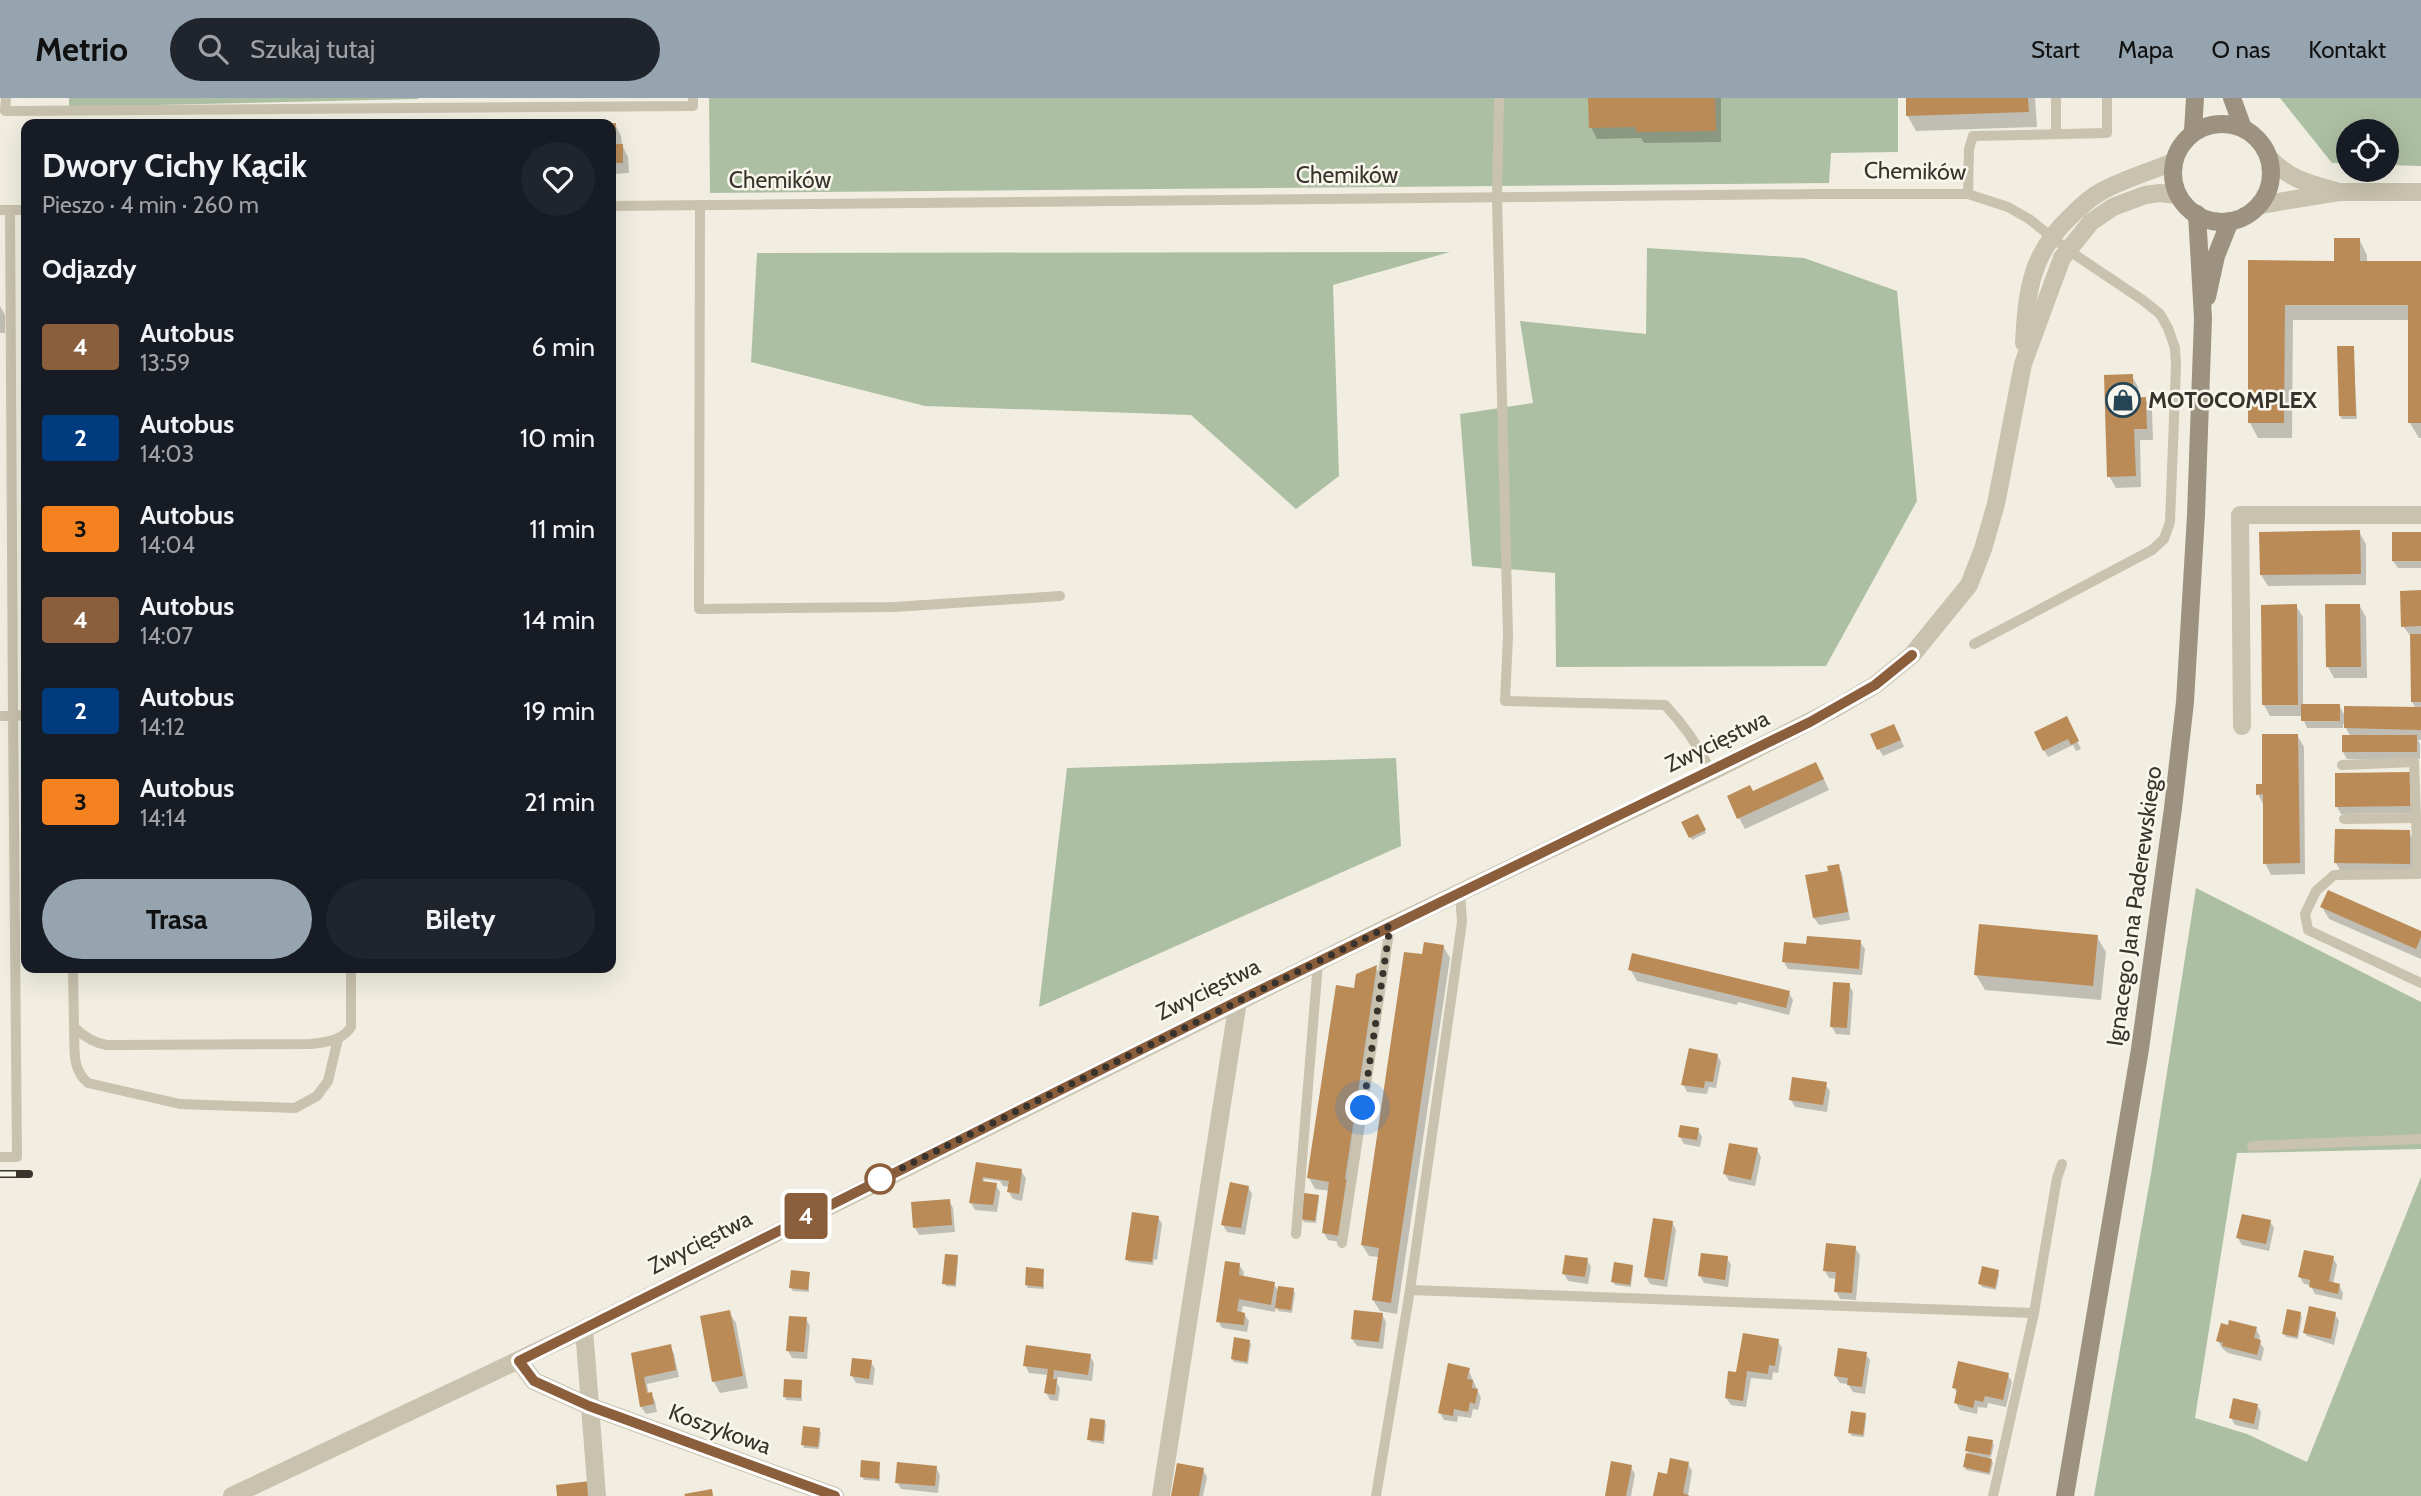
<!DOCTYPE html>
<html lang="pl">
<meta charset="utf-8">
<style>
body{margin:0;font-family:Cabin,sans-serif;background:#20242c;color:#f1f3f6;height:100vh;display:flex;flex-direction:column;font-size:26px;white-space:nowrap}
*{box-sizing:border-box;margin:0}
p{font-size:23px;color:#9ea1a6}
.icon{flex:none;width:38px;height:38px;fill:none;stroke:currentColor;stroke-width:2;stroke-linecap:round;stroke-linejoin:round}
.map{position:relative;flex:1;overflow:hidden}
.details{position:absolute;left:21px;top:21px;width:595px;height:854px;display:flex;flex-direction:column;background:#171b24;border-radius:14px;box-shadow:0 7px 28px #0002}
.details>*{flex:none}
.badge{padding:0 14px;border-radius:5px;font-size:24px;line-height:46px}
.tools{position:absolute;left:2336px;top:21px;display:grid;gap:14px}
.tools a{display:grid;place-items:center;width:63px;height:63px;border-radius:50%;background:#171b24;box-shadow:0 7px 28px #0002;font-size:35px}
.you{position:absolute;width:35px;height:35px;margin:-18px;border:5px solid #fff;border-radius:50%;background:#1a73e8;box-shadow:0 0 0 10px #1a73e833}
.map>.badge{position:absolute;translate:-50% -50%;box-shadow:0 0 0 4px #fff}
h2{padding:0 21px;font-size:26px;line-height:63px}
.round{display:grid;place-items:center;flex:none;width:74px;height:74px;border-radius:37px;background:#20242c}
.headline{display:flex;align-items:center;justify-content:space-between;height:119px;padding:0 21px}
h1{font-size:33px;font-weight:700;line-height:52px}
.primary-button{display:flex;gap:14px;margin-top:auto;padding:14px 21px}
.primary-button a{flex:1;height:80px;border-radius:42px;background:#95a4ae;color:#111;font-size:28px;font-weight:700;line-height:80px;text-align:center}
.primary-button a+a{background:#20242c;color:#f1f3f6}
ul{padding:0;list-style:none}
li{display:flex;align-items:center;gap:21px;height:91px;padding:0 21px}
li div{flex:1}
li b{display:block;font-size:26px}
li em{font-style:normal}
li .badge{min-width:77px;font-weight:700;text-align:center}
header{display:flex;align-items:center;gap:42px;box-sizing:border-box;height:98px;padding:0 35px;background:#95a4ae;color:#111}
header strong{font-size:33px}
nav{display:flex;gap:38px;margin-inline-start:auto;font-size:24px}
.search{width:490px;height:63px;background:#20242c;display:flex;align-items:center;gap:18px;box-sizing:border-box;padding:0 24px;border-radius:38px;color:#9ea1a6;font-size:26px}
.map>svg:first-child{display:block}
</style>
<header>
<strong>Metrio</strong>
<div class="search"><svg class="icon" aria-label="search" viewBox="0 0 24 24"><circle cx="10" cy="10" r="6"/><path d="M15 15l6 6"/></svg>Szukaj tutaj</div>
<nav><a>Start</a><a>Mapa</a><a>O nas</a><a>Kontakt</a></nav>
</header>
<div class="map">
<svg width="2421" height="1398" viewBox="0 0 2421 1398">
<rect width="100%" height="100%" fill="#f1eee1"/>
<g fill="#adbfa2">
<path d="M69,0h349v1l-349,8z"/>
<path d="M709,0h1189v54l-67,1 -2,30 -1119,10z"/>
<path d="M2280,0h141v68l-34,-1v-34h-39v32h-16z"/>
<path d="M1647,150l157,10 93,33 20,210 -91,165 -270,1 -1,-94 -83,-7 -12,-152 73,-11 -13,-82 126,13z"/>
<path d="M1450,154l-117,33 6,191 -43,33 -105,-94 -266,-9 -174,-44 6,-109z"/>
<path d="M1396,660l5,88 -362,161 28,-239z"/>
<path d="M2196,790l225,114v147l-184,4 -42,265 52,16 60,28 114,-285v319h-327l57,-322z"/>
</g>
<g fill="#0003">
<path d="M1589,0h132v44l-77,1 -3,-5 -44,1 -6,-12z"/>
<path d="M1908,0h127l2,29 -121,4 -9,-16z"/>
<path d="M611,26h4l6,12 1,9 6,12 1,16 -18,1z"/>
<path d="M2359,141l8,16v7h54v176h-2l-9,-15v-103h-117l-1,118h-34l-8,-15v-161h85z"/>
<path d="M0,208l5,9v18h-5z"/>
<path d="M2353,250l4,71h-15l-2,-3z"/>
<path d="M2132,278l6,11 1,12h6l7,11 1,30h-13l1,47 -25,1 -7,-12z"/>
<path d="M2359,434l7,12v41l-98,1 -7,-11z"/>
<path d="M2421,436v34h-23l-5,-7z"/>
<path d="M2421,494v148h-3l2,4v15h-73l-4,-7 8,-15 -8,-14v5h-36l-5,-12h-32l-6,-11 32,-99 7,11v89l36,-1 7,13 70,-9 -4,-7v-64l-9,-12z"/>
<path d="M2359,507l7,12 1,61h-33l-6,-11z"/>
<path d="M2070,627l11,24 -5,2 -3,-6 -25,12 -4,-7z"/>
<path d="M1898,635l6,14 -21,9 -4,-7z"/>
<path d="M2297,637l7,12 1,127 -34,1 -6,-12 -1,-57 -6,-12z"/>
<path d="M2409,676l4,39 -72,1 -4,-7z"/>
<path d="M1822,677l7,15 -84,39 -6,-11 14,-25z"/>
<path d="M1698,718l8,17 -14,7 -8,-17z"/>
<path d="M2409,734l4,7v32l-73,-1 -4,-7z"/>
<path d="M1838,768l4,7 8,47 -31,5 -5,-7 -7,-42 23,-4z"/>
<path d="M2322,809l99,26v26l-92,-40z"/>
<path d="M2097,839l9,15 -5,48 -116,-10 -9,-15z"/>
<path d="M1860,844l5,7 -3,26 -74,-6 -4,-7 24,-16z"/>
<path d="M1443,848l7,12 -53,356 -17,-3 -7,-11 6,-43 -10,-1 -7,-11 61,-289z"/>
<path d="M1376,870l6,10 -38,265 -16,-3 -4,-7 6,-42 -15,-2 -6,-11 47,-188z"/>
<path d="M1630,871l159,24 4,7 -4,15 -51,-13 -1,3 -100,-24z"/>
<path d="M1849,887l4,7 -3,43 -14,-1 -4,-7z"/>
<path d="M1717,957l4,7 -5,26 -7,-1 -2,7 -20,-2 -4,-8z"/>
<path d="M1825,986l5,7 -3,21 -32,-5 -4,-7z"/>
<path d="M1698,1032l4,7 -2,10 -16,-3 -4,-7z"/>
<path d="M1757,1052l4,7 -6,29 -26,-5 -4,-7z"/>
<path d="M978,1066l43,7 5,7 -4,23 -9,-2 -4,-7 1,-5 -7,-1 -3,-5 -16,-2 -1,4 13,2 4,7 -3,20 -22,-2 -4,-7z"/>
<path d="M1248,1089l4,7 -7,41 -18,-3 -4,-7z"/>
<path d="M1318,1098l1,3 -3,24 -12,-1 -2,-3z"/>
<path d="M949,1103l4,7 2,24 -36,3 -4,-7z"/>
<path d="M1158,1119l4,7 -5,36 -3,-1 -1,6 -24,-3 -2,-3z"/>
<path d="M2270,1123l4,7 -5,23 -27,-6 -4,-7z"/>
<path d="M1672,1124l4,8 -9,57 -17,-3 -4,-7z"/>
<path d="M1855,1150l5,7 -4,45 -16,-1 -4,-8 1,-12 -8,-1 -4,-7z"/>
<path d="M957,1159l1,3 -2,27 -10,-1 -2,-3z"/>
<path d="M1727,1160l4,7 -3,22 -24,-4 -4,-7z"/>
<path d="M2333,1160l4,7 -4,19 6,1 4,8 -1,7 -27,-6 -5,-9 -6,-1 -4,-7z"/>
<path d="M1587,1162l4,7 -3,17 -20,-3 -4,-7z"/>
<path d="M1239,1167l5,7 -1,6 31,6 5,8 14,-2 2,3 -3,20 -14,-2 -2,-5 -1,6 -32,-6 -2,8h3l5,7 -2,11 -25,-4 -4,-7z"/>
<path d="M1632,1168l1,3 -2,18 -16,-2 -2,-3z"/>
<path d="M1043,1172l1,19 -16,-1 -2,-3z"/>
<path d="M1998,1174l1,3 -3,15 -14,-3 -2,-3z"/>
<path d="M809,1176v18l-16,-1 -2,-3z"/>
<path d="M729,1214l7,11 12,65 -28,5 -6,-11 -12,-65z"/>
<path d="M1382,1216l4,8 -3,27 -26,-3 -5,-7z"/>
<path d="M2300,1216l2,3 -4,22 -12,-2 -2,-3z"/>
<path d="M2335,1216l4,7 -5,24 -27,-9 -2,-3z"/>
<path d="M806,1221l4,7 -3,33 -15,-1 -4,-7z"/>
<path d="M2256,1231l4,7 -1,5 5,8 -3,12 -33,-8 -6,-5 -4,-7z"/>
<path d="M1249,1243l2,3 -3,20 -14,-2 -2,-3z"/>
<path d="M1778,1243l4,7 -4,25 -5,-1 -1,8 -21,-2 -5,29 -15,-2 -5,-7 12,-24z"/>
<path d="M670,1248l4,8 5,23 -32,7 2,11 2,-1 4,7 2,11 -11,2 -5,-7 -8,-53z"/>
<path d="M1865,1255l5,7 -5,34 -12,-2 -5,-8 -8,-1 -5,-7z"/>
<path d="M1090,1258l4,7 -2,18 -34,-4 -1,6 3,5 -2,13 -8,-1 -4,-7 3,-18 -20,-2 -4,-8z"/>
<path d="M871,1264l4,7 -2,16 -17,-2 -4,-7z"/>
<path d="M1468,1271l13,29 -3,12 -5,-1 -2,9 -13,-2 -1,6 -13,-2 -4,-7z"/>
<path d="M2008,1277l4,7 -6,25 -18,-4 -1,5 -9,-1 -1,7 -17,-4 -4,-7 2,-9 -4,-6z"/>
<path d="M801,1284l1,19 -16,-1 -1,-3z"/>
<path d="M2257,1307l4,7 -3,18 -23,-5 -4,-7z"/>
<path d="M1865,1316l1,3 -2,20 -12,-1 -2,-3z"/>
<path d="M1104,1323l2,3 -2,20 -13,-2 -2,-3z"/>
<path d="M819,1332l2,3 -2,16 -15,-1 -1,-3z"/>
<path d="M1992,1344l2,3 -3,12h-2l4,6 -3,12 -24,-5 -1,-3 5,-12 -3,-4z"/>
<path d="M879,1365l1,18 -16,-1 -2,-3z"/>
<path d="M1688,1366l4,7 -4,25h-33l13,-20z"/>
<path d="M1630,1368l5,8 -4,22h-24z"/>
<path d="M936,1370l4,7 -2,18 -37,-4 -4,-7z"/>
<path d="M1203,1372l4,7 -4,19h-30z"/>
</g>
<g fill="#ba8b57">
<path d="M1588,0h127l1,33 -80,1 -1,-5 -46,1z"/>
<path d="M1906,0h122l1,14 -123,4z"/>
<path d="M611,25h5v21h7v19h-12z"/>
<path d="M2334,140h26v23h61v162h-13v-118h-123l-1,118h-36v-163l86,1z"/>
<path d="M2337,248h17l2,70h-17z"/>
<path d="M2133,276v24l13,-1 1,32h-13l2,47 -29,1 -3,-102z"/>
<path d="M2360,432l1,44 -101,1 -1,-43z"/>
<rect x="2392" y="434" width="29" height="29"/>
<path d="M2421,492v36l-20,1 -1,-36z"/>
<path d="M2297,506l1,101h-36l-1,-100z"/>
<path d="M2325,506h35l1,63h-35z"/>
<path d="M2410,536h11v68h-10z"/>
<rect x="2301" y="606" width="39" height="17"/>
<path d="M2344,608l77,1v23l-77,-2z"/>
<path d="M2067,618l12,25 -8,4 -3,-6 -25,12 -9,-19z"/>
<path d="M1894,626l7,16 -24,10 -7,-16z"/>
<path d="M2262,636h36l2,129 -37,1v-70l-7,1v-11h6z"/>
<rect x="2342" y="637" width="75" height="17"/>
<path d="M1816,664l8,17 -87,40 -10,-23 23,-11 3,6z"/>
<path d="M2410,674v34l-75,1v-34z"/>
<path d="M1698,716l8,16 -17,8 -8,-16z"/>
<path d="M2335,731l75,1v34l-76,-1z"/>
<path d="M1839,766l9,48 -35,6 -8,-43 23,-4 -1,-5z"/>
<path d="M2328,792l93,41v6l-5,12 -96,-42z"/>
<path d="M1979,826l119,11 -5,51 -119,-11z"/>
<path d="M1807,838l54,4 -2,29 -77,-7 2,-20 22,2z"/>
<path d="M1424,844l20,3 -53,358 -19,-3 7,-52 -18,-3 43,-293 18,2z"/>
<path d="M1632,855l158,38 -4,17 -158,-38z"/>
<path d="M1377,867l-32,214 4,1 -8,56 -19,-3 7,-51 -22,-4 29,-193 18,3 2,-14z"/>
<path d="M1833,884l17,1 -3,45 -17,-1z"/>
<path d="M1689,950l29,6 -5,28 -8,-1 -1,7 -23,-3z"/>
<path d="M1792,979l35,5 -4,23 -34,-5z"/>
<path d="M1680,1027l19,3 -2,12 -19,-3z"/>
<path d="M1729,1045l29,5 -7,32 -28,-6z"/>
<path d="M976,1064l46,7 -3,25 -12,-2 2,-11 -26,-4 -1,4 15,2 -4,22 -24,-2z"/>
<path d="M1230,1084l19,4 -8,42 -20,-3z"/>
<path d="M1304,1095l15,2 -4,26 -15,-2z"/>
<path d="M950,1101l2,26 -39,3 -2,-26z"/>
<path d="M1132,1114l27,4 -7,46 -27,-2z"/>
<path d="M2242,1116l29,6 -5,24 -30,-6z"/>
<path d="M1653,1120l20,3 -9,59 -20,-3z"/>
<path d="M1826,1145l30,3 -4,47 -18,-1 2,-20 -13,-1z"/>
<path d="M2304,1152l30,6 -5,25 11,3 -2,10 -29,-7 1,-7 -12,-3z"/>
<path d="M1701,1155l27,3 -3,24 -27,-4z"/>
<path d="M945,1156l13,1 -3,30 -13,-1z"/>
<path d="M1565,1157l23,3 -3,19 -23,-3z"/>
<path d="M1225,1163l15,2 -1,12 36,7 -4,23 -32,-6 -2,12 8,2 -1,12 -28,-3z"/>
<path d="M1614,1164l19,3 -3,20 -19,-3z"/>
<path d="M1982,1168l17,4 -4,18 -17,-4z"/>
<path d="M1026,1169l18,2 -1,18 -18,-2z"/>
<path d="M791,1172l19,2 -2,18 -19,-2z"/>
<path d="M1278,1188l16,2 -3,22 -16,-2z"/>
<path d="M2309,1208l27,6 -5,27 -28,-6z"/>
<path d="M2287,1211l14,3 -4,25 -15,-3z"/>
<path d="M730,1212l13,66 -31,6 -12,-66z"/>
<path d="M1354,1212l29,3 -4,29 -28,-3z"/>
<path d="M789,1218l18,1 -3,35 -18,-1z"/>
<path d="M2229,1222l28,7 -3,11 7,2 -4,15 -35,-9 1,-3 -7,-2 5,-18 7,2z"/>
<path d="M1743,1235l36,6 -4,27 -6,-1 -1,9 -21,-3 -4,30 -18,-3 3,-27 8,1z"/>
<path d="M1234,1239l16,3 -3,22 -16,-3z"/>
<path d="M671,1246l5,26 -32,7 3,16 5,-1 2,12 -14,3 -9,-54z"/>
<path d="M1026,1247l65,9 -3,21 -34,-5 -1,9h4l-2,16 -11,-2 4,-24 -25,-3z"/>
<path d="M1838,1250l29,4 -5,35 -15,-2 1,-7 -14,-2z"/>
<path d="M852,1260l20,2 -3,19 -19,-3z"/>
<path d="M1958,1263l51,12 -6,27 -18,-4 -2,6 -8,-2 -2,8 -19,-5 3,-14 -5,-1z"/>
<path d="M1448,1265l22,5 -3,11 6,1 -1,8 6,1 -3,15 -5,-2 -2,10 -14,-3 -1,7 -15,-3z"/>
<path d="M784,1281l18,1 -1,18 -18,-1z"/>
<path d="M2233,1300l25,6 -4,20 -25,-6z"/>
<path d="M1851,1313l15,2 -3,22 -15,-2z"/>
<path d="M1090,1320l15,2 -2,21 -16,-1z"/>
<path d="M803,1328l17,2 -2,19 -17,-2z"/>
<path d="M1968,1338l25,4 -3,15 -25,-4z"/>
<path d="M1966,1355l26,6 -3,14 -26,-6z"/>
<path d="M1670,1360l19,4 -6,31 7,3h-37l5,-24 9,2z"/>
<path d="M861,1362l19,2 -1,17 -19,-2z"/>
<path d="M1611,1363l21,4 -6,31h-21z"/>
<path d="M897,1364l40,4 -2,20 -40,-3z"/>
<path d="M1177,1365l27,5 -5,28h-28z"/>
<path d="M590,1383l2,15h-35l-1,-11z"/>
<path d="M712,1391l1,7h-28l-1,-2z"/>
</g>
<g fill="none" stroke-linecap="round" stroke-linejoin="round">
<g stroke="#c8c2ae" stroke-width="10">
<path d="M6,0l-1,13 688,-5v-8"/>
<path d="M1499,0l-2,101 11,437 -3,65 160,4c18,19 35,43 46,67"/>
<path d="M2056,36v-36"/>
<path d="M1968,96l1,-45 4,-13 134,-3v-35"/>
<path d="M700,107l-1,404 195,-2 166,-11"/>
<path d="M611,108l1205,-12h152l40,13 21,12 39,31 76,51 16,13 8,14 7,20 1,18 -6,156 -6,17 -12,11 -178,94"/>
<path d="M0,112h26"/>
<path d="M10,112l3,506 13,-1"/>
<path d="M0,618h13l4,441h-17"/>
<path d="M2342,667l72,-3 4,112 -84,1 -18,16 -11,23 3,16 113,53"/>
<path d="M2344,721l72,-1"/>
<path d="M73,870l1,59c9,9 20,16 33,18l204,-1c15,-2 31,-3 40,-17v-59"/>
<path d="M74,929c1,20 -3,42 14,56l92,21 115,4 22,-12 11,-15 10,-42"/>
<path d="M2252,1048l169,-7"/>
<path d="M1296,1136l22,-271"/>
<path d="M1342,1145l48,-317"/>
<path d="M1410,1192l624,23"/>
<path d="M1376,1398l34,-206 52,-368 -2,-29"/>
<path d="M1993,1398l41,-183 23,-135 5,-14"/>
</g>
<g stroke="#c8c2ae" stroke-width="18">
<path d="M2242,628l-2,-211h181"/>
<path d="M584,1231l13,167"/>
<path d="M519,1263l15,20 55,25 246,90"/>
<path d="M1161,1398l77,-495"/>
</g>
<g stroke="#c8c2ae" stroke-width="18">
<path d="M2270,61c22,21 37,24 66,32"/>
<path d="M2260,107l79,-13h82"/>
<path d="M2024,245c3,-54 7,-90 48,-128 9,-9 19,-18 30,-24 22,-12 47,-19 71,-29"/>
<path d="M232,1398l352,-167 806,-403 321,-154 123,-63 41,-24 37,-30 57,-70 14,-36 13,-45 27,-140 39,-106 29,-36 22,-15 32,-12 15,-2 17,2"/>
</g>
<g stroke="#9c927f" stroke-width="18">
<path d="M2232,0l11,30"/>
<circle cx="2222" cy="75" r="49"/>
<path d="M2193,33l2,-33"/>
<path d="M2207,199l9,-41 14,-35"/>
<path d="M2065,1398l75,-447 33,-241 12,-106 11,-187 7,-197 -6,-104"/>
</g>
<g stroke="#38332c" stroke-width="8">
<path id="rail" d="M0,1076h29"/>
</g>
<use href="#rail" stroke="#f9f7ed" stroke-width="5" stroke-dasharray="16" stroke-linecap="butt"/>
</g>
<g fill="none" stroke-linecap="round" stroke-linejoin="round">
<g stroke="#fff" stroke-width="16">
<path id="line" d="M835,1398l-246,-90 -55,-25 -15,-20 719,-360 572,-279 65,-37 37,-30"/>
</g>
<use href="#line" stroke="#8b5e3c" stroke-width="10"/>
<path stroke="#38332c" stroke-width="7" stroke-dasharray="0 12.6" d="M880,1081l510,-253 -27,182"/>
</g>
<defs>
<g id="shop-ring" transform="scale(1.75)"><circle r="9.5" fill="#f9f7ed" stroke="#254455" stroke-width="1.5"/><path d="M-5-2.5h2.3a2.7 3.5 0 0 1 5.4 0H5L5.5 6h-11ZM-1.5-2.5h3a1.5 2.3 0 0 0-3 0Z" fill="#254455"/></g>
</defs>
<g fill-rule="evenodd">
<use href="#shop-ring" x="2123" y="302"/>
</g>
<circle fill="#fff" stroke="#8b5e3c" stroke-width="3.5" cx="880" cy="1081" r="14"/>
<g text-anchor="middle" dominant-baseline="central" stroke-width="5" stroke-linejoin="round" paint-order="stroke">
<g font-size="23" fill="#38332c" stroke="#f9f7ed">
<text transform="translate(1915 73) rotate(1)">Chemików</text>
<text x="1347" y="77">Chemików</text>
<text x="780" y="82">Chemików</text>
<text transform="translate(1717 643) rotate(-26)">Zwycięstwa</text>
<text transform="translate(2134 808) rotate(-82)">Ignacego Jana Paderewskiego</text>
<text transform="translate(1208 891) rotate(-26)">Zwycięstwa</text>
<text transform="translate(700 1144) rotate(-27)">Zwycięstwa</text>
<text transform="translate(720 1331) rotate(20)">Koszykowa</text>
</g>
<g font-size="23" font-weight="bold" fill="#38332c" stroke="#f9f7ed" text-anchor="start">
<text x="2148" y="302">MOTOCOMPLEX</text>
</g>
</g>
</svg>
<div class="tools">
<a><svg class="icon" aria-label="locate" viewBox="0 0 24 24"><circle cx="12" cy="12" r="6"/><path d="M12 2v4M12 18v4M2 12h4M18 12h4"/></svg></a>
</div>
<div class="you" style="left:1363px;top:1010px"></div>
<b class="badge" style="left:806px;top:1118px;background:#8b5e3c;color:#fff">4</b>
<section class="details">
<div class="headline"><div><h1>Dwory Cichy Kącik</h1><p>Pieszo · 4 min · 260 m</p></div><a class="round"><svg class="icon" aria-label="heart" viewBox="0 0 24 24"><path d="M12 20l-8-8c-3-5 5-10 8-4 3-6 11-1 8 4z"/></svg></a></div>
<h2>Odjazdy</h2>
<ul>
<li><span class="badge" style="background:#8b5e3c;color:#fff">4</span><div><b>Autobus</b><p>13:59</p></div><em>6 min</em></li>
<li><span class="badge" style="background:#003b80;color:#fff">2</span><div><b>Autobus</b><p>14:03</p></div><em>10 min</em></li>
<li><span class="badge" style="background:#f58220;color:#111">3</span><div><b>Autobus</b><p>14:04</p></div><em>11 min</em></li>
<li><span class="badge" style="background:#8b5e3c;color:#fff">4</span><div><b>Autobus</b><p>14:07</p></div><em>14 min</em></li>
<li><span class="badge" style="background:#003b80;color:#fff">2</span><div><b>Autobus</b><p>14:12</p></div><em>19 min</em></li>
<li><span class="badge" style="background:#f58220;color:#111">3</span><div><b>Autobus</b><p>14:14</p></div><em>21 min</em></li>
</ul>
<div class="primary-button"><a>Trasa</a><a>Bilety</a></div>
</section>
</div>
